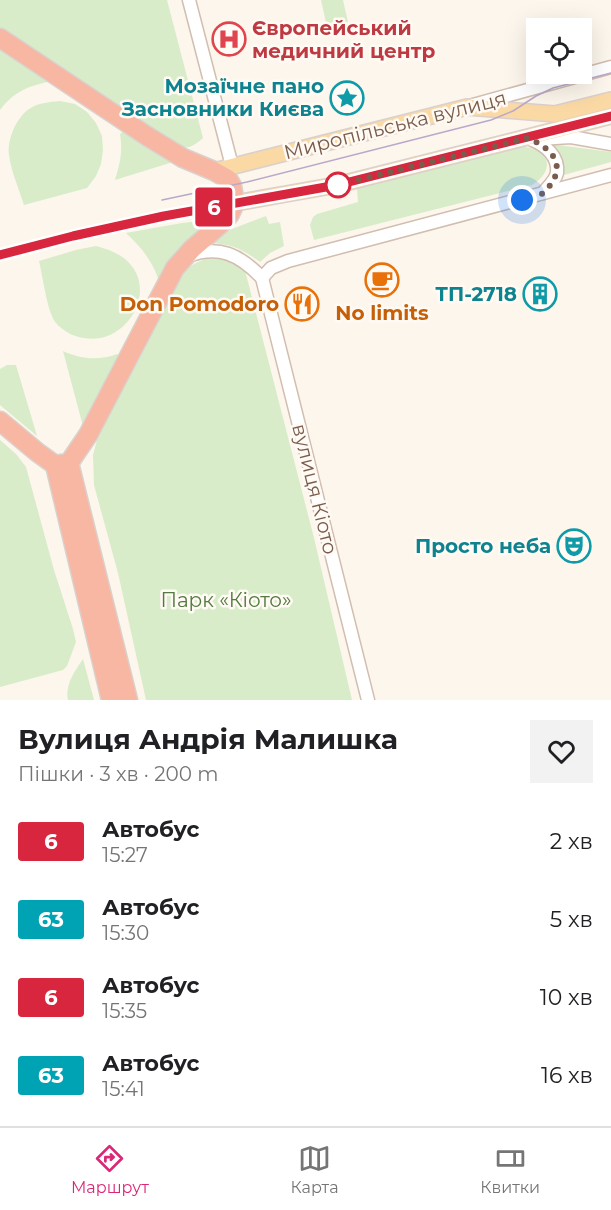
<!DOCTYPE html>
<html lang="uk">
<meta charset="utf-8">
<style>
body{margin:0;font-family:Montserrat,sans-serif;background:#f2f2f2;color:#202124;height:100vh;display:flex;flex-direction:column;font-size:22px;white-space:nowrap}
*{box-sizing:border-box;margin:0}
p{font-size:20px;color:#757577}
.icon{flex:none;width:33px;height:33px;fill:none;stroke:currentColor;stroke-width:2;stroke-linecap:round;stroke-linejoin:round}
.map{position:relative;height:700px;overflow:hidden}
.details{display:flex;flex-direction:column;background:#fff;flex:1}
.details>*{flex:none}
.badge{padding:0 12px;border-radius:4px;font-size:21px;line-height:39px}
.controls{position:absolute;left:526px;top:18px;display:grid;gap:12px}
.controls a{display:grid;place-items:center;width:66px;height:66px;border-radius:0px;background:#fff;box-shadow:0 6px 24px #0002;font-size:30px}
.you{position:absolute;width:30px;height:30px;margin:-15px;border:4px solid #fff;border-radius:50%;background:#1a73e8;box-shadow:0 0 0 9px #1a73e833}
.map>.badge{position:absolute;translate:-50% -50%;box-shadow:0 0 0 3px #fff}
.round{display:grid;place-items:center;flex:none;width:63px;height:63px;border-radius:0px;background:#f2f2f2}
.headline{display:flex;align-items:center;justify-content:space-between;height:102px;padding:0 18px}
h1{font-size:28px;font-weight:700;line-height:45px}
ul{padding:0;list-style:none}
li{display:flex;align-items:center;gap:18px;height:78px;padding:0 18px}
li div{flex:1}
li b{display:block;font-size:22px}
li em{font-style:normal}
li .badge{min-width:66px;font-weight:700;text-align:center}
.dock{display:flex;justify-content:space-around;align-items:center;height:84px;border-top:2px solid #e0e0e0;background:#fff;font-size:16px;color:#757577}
.dock a{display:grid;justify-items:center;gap:3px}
.dock .on{color:#db2777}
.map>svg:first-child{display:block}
</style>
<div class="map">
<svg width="611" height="700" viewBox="0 0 611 700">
<rect width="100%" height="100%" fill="#fdf6ec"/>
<g fill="#d8ecc9">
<path d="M0,0h167l36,138c-12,10 -14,11 -30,8l-173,-116z"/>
<path d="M321,0h22l5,22 -21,5z"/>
<path d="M0,43l47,33v6c-21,5 -33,10 -47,28z"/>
<path d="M60,101l15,3 12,8 9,11 6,13 1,14 -2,14 -5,12 -9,12 -63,17c-5,-16 -13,-34 -15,-50 -2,-15 7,-37 20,-46 9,-6 20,-7 31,-8z"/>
<path d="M124,131l49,31 -58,18c5,-17 8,-28 5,-46z"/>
<path d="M550,144l61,8v10l-51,14 -3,-25z"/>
<path d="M519,147c29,-1 39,22 13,38l-218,55 -4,-15 3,-8 4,-3 41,-12 -1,-13z"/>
<path d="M266,216l3,8 11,-2 4,24 -14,7 -10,9c-18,-13 -28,-18 -50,-19l22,-14z"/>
<path d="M216,219l-18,11 -24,25 -13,23h-3c-7,-19 -17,-31 -32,-45l56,-10z"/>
<path d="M96,246c11,3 20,6 29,13 36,30 1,87 -41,79 -10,-1 -21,-7 -28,-15 -9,-11 -13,-46 -17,-62l37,-11z"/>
<path d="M208,258c11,0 27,1 35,10 2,3 3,7 4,10l67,260 38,162h-206l-28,-127 -24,-88 -1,-30 4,-15 78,-159c10,-12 18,-18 33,-23z"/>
<path d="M63,351c17,8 36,10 54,3l4,5 -37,71z"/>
<path d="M7,365h9l21,71 -37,-31v-36z"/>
<path d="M0,440l16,14 10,13 28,103 19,59 3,13 -9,24 -4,4 -63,17z"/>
<path d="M83,659l11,41h-26c-3,-16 7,-29 15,-41z"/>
</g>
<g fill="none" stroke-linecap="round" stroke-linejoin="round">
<g stroke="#d1beb0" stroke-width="15">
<g id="minor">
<path d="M189,0l43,166"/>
<path d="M473,105l138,-38"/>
<path d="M539,139l32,-2 40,7"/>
<path d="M532,140c13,5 27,16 25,33 -2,8 -9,14 -14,20"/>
<path d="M188,256c31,-12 52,-1 74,22l106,422"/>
<path d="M262,278l9,-10 17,-7 323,-86"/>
</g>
</g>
<g stroke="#dad1cd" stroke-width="18">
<g id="major">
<path d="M214,171l253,-64 88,7 56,-14"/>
<path d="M235,203l102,-18 274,-69"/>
</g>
</g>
<g stroke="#dad1cd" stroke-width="21">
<g id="highway">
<path d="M0,38l147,98 36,22 31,13 14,8 4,7 3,17 -5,11 -7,8 -31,27 -17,19 -87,167 -19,28 -14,2 -18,-13 -37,-31"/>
<path d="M69,463l59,237"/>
<path d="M55,465l56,235"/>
</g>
</g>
<use href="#minor" stroke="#fff" stroke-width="12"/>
<use href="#major" stroke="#fbd9a5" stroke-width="15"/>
<use href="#highway" stroke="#f7b7a3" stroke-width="18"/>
<path stroke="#b9a8c9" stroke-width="1.5" d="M162,200l85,-18 244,-62 22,-9 23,-15 17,-8 58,-15"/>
</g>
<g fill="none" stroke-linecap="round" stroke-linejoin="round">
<g stroke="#fff" stroke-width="14">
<path id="line" d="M0,255l73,-19 91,-20 173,-31 274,-69"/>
</g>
<use href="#line" stroke="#d7263d" stroke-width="9"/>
<path stroke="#7a5c4d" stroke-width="6" stroke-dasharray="0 10.8" d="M338,185l190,-47c18,8 37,21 25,43 -3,5 -8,11 -13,14 -5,2 -13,3 -18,5"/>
</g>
<defs>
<g id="hospital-ring" transform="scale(1.725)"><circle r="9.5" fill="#fffaf3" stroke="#e0444e" stroke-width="1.5"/><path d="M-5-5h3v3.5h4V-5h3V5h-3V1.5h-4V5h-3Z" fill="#e0444e"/></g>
<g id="sight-ring" transform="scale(1.725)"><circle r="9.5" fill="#fffaf3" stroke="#0f9aa8" stroke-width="1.5"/><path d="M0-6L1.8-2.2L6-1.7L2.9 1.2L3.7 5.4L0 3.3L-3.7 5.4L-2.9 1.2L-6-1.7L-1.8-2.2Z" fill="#0f9aa8"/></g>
<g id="cafe-ring" transform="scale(1.725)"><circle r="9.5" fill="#fffaf3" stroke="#e8710a" stroke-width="1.5"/><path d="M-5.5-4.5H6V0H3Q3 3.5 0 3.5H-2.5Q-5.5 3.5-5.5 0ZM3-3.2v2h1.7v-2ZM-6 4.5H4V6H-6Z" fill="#e8710a"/></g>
<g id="building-ring" transform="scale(1.725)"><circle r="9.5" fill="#fffaf3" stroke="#0f9aa8" stroke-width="1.5"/><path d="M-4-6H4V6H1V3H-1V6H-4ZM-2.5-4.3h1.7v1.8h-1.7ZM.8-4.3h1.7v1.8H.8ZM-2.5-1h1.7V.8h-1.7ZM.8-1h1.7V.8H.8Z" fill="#0f9aa8"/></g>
<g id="restaurant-ring" transform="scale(1.725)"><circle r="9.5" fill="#fffaf3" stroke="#e8710a" stroke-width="1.5"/><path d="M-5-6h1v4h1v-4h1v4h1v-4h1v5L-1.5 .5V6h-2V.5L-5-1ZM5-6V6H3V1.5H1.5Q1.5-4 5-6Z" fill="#e8710a"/></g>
<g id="theatre-ring" transform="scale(1.725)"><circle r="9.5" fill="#fffaf3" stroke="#0f9aa8" stroke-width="1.5"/><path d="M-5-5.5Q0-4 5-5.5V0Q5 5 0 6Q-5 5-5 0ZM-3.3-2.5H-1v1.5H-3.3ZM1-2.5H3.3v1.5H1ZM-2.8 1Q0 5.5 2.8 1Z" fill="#0f9aa8"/></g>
</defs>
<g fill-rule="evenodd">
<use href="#hospital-ring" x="229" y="39"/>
<use href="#sight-ring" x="347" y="98"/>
<use href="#cafe-ring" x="382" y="280"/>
<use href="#building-ring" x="540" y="294"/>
<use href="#restaurant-ring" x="302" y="304"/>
<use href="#theatre-ring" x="574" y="546"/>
</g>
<circle fill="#fff" stroke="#d7263d" stroke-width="3" cx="338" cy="185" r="12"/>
<g text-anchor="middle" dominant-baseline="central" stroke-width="5" stroke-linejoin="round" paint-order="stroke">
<g font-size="20" font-weight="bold" fill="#be3a42" stroke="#fffaf3" text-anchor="start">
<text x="252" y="28">Європейський<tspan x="252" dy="23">медичний центр</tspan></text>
</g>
<g font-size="20" font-weight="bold" fill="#0d838f" stroke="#fffaf3" text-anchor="end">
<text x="324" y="86">Мозаїчне пано<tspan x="324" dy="23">Засновники Києва</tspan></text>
<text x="517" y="294">ТП-2718</text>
<text x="551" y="546">Просто неба</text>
</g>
<g font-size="20" fill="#7a5c4d" stroke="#fffaf3">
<text transform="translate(395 125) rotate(-14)">Миропільська вулиця</text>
<text transform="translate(315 489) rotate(76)">вулиця Кіото</text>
</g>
<g font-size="20" font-weight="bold" fill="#c56008" stroke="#fffaf3" text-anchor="end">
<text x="279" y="304">Don Pomodoro</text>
<text x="382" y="313" text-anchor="middle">No limits</text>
</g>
<g font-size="20" fill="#537a41" stroke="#fffaf3">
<text x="226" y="600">Парк «Кіото»</text>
</g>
</g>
</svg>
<div class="controls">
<a><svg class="icon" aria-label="locate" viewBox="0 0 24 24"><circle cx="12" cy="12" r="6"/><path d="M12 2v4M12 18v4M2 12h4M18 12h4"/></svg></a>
</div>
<div class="you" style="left:522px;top:200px"></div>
<b class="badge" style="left:214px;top:207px;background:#d7263d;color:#fff">6</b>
</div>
<section class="details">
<div class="headline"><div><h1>Вулиця Андрія Малишка</h1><p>Пішки · 3 хв · 200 m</p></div><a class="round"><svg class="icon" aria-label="heart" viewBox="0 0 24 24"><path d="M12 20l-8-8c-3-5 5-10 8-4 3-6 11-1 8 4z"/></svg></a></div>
<ul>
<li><span class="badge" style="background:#d7263d;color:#fff">6</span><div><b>Автобус</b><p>15:27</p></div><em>2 хв</em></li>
<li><span class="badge" style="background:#00a3b4;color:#fff">63</span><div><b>Автобус</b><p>15:30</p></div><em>5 хв</em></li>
<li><span class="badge" style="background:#d7263d;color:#fff">6</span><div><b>Автобус</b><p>15:35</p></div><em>10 хв</em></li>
<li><span class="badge" style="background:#00a3b4;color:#fff">63</span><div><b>Автобус</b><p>15:41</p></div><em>16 хв</em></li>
</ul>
</section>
<nav class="dock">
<a class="on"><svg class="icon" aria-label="directions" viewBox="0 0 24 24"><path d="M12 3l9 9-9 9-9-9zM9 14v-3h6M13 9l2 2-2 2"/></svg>Маршрут</a>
<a><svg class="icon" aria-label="map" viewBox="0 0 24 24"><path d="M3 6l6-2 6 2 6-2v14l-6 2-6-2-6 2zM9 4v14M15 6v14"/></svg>Карта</a>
<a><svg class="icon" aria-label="tickets" viewBox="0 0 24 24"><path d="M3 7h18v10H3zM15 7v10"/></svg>Квитки</a>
</nav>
